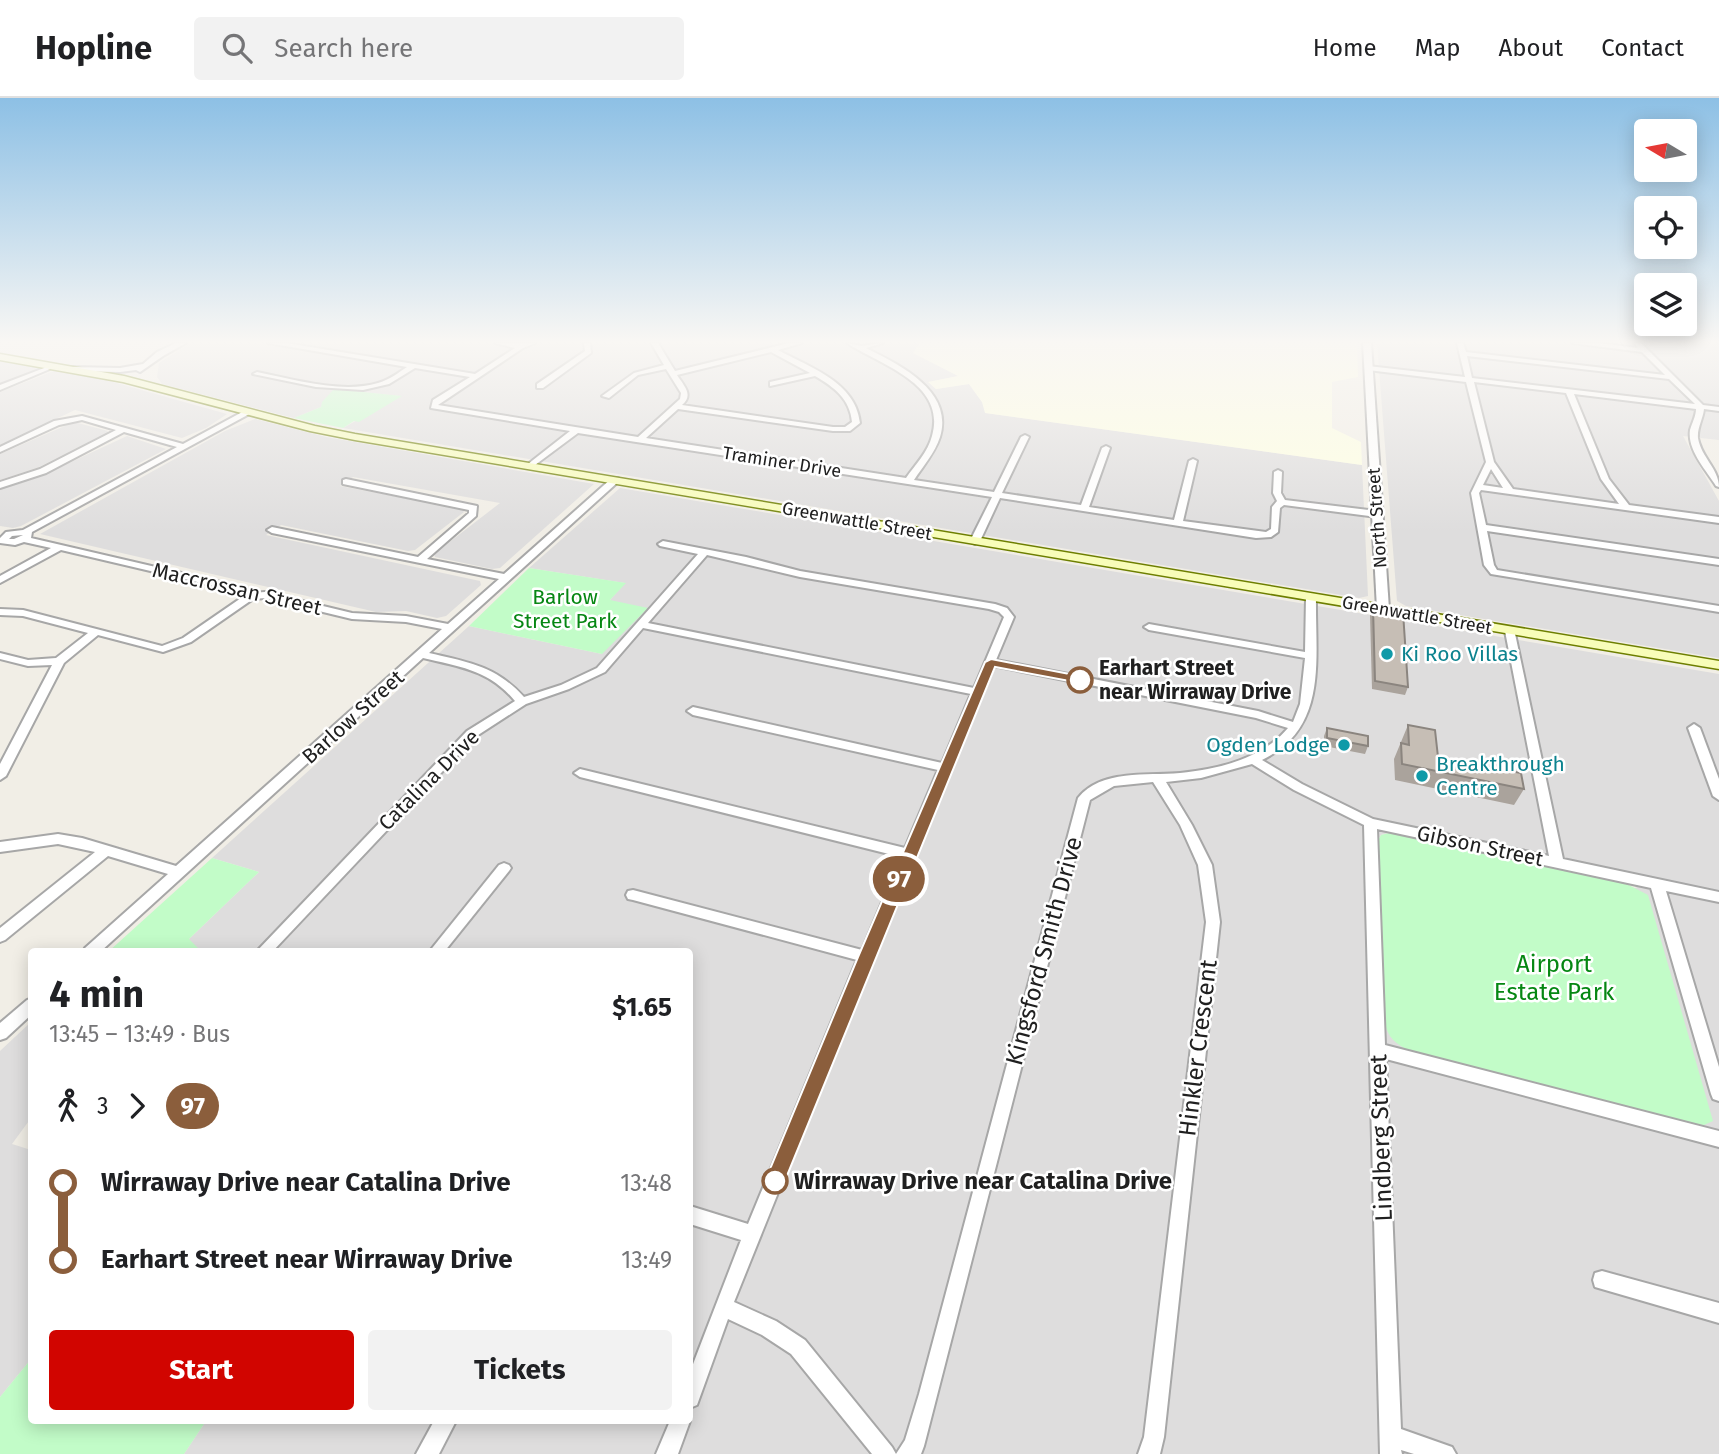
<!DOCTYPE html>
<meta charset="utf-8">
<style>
body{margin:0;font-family:"Fira Sans",sans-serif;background:#f2f2f2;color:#202124;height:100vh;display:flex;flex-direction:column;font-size:26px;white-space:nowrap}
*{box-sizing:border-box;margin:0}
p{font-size:23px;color:#757577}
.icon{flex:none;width:38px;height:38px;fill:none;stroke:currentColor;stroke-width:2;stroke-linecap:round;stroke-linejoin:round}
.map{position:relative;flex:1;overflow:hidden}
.sheet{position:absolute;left:28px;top:850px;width:665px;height:476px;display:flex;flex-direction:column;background:#fff;border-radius:7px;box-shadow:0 4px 18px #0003}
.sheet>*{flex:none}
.badge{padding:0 14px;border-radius:23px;font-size:24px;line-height:46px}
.needle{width:46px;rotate:280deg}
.buttons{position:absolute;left:1634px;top:21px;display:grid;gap:14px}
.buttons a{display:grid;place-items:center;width:63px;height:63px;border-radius:7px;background:#fff;box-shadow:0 4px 18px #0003;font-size:35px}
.map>.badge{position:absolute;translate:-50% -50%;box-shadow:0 0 0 4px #fff}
.legs{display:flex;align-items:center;gap:10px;height:77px;padding:0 21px;font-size:23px}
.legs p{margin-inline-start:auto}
.headline{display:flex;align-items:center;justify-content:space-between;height:119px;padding:0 21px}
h1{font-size:38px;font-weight:700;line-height:52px}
.primary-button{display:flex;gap:14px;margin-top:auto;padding:14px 21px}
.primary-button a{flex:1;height:80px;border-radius:7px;background:#d10500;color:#fff;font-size:28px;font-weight:700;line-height:80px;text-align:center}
.primary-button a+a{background:#f2f2f2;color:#202124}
ul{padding:0 21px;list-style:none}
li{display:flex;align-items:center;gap:24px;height:77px;font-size:26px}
li i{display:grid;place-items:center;width:10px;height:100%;margin:0 9px;background:currentColor}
li i::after{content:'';width:18px;height:18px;margin:-9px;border:5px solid;border-radius:50%;background:#fff}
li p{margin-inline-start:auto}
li:first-child i{background:linear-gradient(#0000 50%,currentColor 0)}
li:last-child i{background:linear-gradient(currentColor 50%,#0000 0)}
header{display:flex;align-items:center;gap:42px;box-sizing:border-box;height:98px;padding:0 35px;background:#fff;border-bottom:2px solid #e0e0e0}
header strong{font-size:33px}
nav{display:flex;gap:38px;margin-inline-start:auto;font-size:24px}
.search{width:490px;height:63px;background:#f2f2f2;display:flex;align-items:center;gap:18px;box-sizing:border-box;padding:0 24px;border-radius:7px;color:#757577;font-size:26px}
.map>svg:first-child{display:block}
</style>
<header>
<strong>Hopline</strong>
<div class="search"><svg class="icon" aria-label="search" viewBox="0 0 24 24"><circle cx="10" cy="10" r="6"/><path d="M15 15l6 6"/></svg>Search here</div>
<nav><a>Home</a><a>Map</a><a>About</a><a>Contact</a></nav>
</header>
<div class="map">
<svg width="1719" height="1356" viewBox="0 0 1719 1356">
<rect width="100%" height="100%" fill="#f1eee6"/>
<g fill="#dedddd" fill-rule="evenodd">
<path d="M191,245h729l-6,10 45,23 -30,6 7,7 33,-5 13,18 4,11 376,52 6,131 -9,2 -1016,-170 57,-32 -66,-7 -13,18 -27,11 -132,-34 -5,-7 2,-14z"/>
<path d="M1377,245h342v97l-36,-4 36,65v157l-313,-52 -9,-5z"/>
<path d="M0,263l39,7 -39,16z"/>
<path d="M54,273l41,6 132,37 -21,14 -24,10 -107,-28 -75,35v-53z"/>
<path d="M255,321l71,18 268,47 -94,84 -8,1 -57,-12 -1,-3 66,-51 -147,-26 -13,9 122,23 2,3 -49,38 -7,1 -127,-26 -15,10 214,46 1,4 -35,31 -9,2 -31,-7 -30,1 -336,-78 185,-103z"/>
<path d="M74,324l34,9 -1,2 -68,34 -39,13v-26z"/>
<path d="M127,338l39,13 -145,77 -8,2 -13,-2v-38l43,-13z"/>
<path d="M620,390l1099,186v780h-1535l22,-33h484v-469h-488l-14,-12 71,-68 -47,-14 257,-232 133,28 8,-54 15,-17 -96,-15zM1389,735l236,50 12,4 -252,136 -7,-183 3,-5z"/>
<path d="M31,924v96l-19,26 19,6v209l-31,38v-346z"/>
</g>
<path fill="#feffe2" d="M920,245h437l1,34 -26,5v46l29,14 1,23 -377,-52 -3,-11 -13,-18 -33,5 -8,-7 30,-6 -45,-23z"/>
<g fill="#c2fcc8">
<path d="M334,291l68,7 -43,26 -5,-1 -11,7 -49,-10 27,-11 1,-5z"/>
<path d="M529,470l97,15 -16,17 38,8 -46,46 -133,-28z"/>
<path d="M1389,735l236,50 23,12 65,226 -9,4 -11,-1 -285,-74c-13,-7 -20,-12 -23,-27l-7,-183 3,-5z"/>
<path d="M212,760l47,14 -70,67 13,13h-94z"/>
<path d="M31,1261l1,62h174l-22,33h-184v-57z"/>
</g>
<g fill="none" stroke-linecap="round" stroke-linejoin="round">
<g stroke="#a7a7a7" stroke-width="4">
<g id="minor">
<path d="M268,245h18l189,31 40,-26 -20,-5h40l-12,5 -85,57 200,32 42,-38 1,-6 -15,-24 -28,6 -29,23 -7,-2 32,-23 30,-8 -13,-22h7l17,28 114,-28h13l-24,7c31,17 78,32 82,73l-10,8h-17l-155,-22 -32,29 260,40c9,-13 22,-26 26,-42 15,-53 -52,-71 -85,-93l14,3 22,-3 -17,5c34,17 88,43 74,89 -5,16 -17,29 -26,43l80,12 27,-55 4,-2 4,2 -27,56 79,12 21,-57 4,-2 4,2 -21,59 85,13 15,-59 4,-2 4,2 -14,60 83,11 5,-3 1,-22 5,-6 -4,-8 1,-21 4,-2 4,2 -1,21 4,7 92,11 4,3 -4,3 -93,-12 -4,3 -2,24 -7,5 -15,1 -256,-40 -20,43 -5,3 -5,-3 22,-44 -414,-64 -47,35h-3v-4l42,-33 -139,-23 2,-8 37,-23 -55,-9 -26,16 -26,6 -47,-3 -63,-13 4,-2c36,7 85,22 121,11 11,-3 20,-10 29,-16zM771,254l39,21 -40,9v4l45,-10c19,11 35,23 37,46l-7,5h-12l-151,-22c12,-10 2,-19 -5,-30z"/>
<path d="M584,245h6l1,10 -48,35h-6v-4l48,-33z"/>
<path d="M1457,245h6l3,9 199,23 -23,-23 -70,-9h26l40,5 -4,-5h7l62,62 16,2v4l-15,-2c-1,10 -7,19 -6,29 3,19 21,31 21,49l-3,-1c-10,-16 -29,-36 -26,-56 2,-7 6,-14 6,-21l-122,-15 35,85 20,26 90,12v6l-238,-33 -2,3 7,32 233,34v6l-232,-34 7,34 3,5 222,36v6l-228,-38 -7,-9 -13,-72 15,-31 -20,-80 -98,-12 -3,-2 3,-2 97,11zM1467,258l202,23 26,25 -223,-26zM1474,284l92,11 35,86 18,25 -106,-15 -19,-27zM1491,371l12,19 -20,-3z"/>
<path d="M52,267l5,1 -57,24v-5z"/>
<path d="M246,312l7,2 -221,120 -1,6 215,50 6,5 13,-1 87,21 54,3 42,8 51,-45 -227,-46 -5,-3 5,-3 146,30 51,-44v-3l-126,-26v-4l3,-1 131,27 -1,10 -49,43 77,15 108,-96h6v4l-189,171c39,9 67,13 95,44l37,-12 36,-17 101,-114 -38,-8 -2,-2 5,-3 83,16 54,14 195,33 12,4 7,9 -18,43 262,51 35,11 7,-18 5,-46 -156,-28 -5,-3 5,-3 156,28 1,-55 5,-3 5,3c-1,62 13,131 -54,163l40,24 71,35 176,37 -44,-225 1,-2h8l49,230 156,33v10l-53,-11 53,176v34l-6,-2 -2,-5 -60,-206 -274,-59 8,216 334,86v16l-333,-88 15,370 51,18 4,7h-42l-13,-4 1,4h-22l-16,-629 -70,-35 -42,-26 -51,14 -35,4 26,43 20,40 8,57 -56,515 -4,17h-22l6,-17 62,-515 -8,-57 -18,-40 -27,-43 -39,4 -24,14 -166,646 -3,8h-25l9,-14 14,-46 159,-596c23,-29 69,-22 102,-25 39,-4 82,-14 108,-45l-32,-10 -262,-52 -121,291 -139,345 42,19 29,19 87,107 4,7h-24l-81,-100 -29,-19 -34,-16 -31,86 -7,3v-36l51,-132 -51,-16v-18l58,18 109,-264 -224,-60 -5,-1 -2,-4 2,-4 5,-1 229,60 39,-93 -321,-80 -6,-4 6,-4 325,79 33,-78 -245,-55 -6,-4 6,-4 249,56 29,-69 -328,-66 -38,44 -36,17 -43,15 -51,33 -203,215h-16l211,-221 48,-30c-26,-31 -54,-34 -92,-43l-323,294h-17l2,-4 83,-74 -60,-18 -103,84 -5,2v-14l95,-76 -37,-8 -58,8v-10l58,-8 24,4 94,28 266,-237 -36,-7 -54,-3 -87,-21 -12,1 -62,43 -28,10 -65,-17 -34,28 -58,113 -6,4v-16l52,-99 -24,1 -28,-7v-6l28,7 28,-2 32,-25 -65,-17 -23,-1v-6l23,1 139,36 21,-8 61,-42 -4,-4 -179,-42 -61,33v-7l51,-28 -27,-6 -9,3 -15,-2v-5l6,-6 17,-2 154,-83 -53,-15 -78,41 -46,15v-6l40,-13 76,-39 -34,-10 -23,5 -59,27v-5l54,-26 28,-5 101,28zM23,437l-9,4h-5l3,-3zM707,457l93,22 189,32 10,3 5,5 -30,71 -326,-65z"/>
<path d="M1694,626l6,4 19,51v21l-6,-4 -25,-68z"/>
<path d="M504,765l5,2 2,3 -2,3 -65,81h-15l70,-87z"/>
<path d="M32,900v16l-26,24 -6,2v-17l27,-23z"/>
<path d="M1602,1173l117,32v20l-124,-36 -2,-7 2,-7z"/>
<path d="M690,1321v2l-12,33h-22l14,-33h20z"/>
<path d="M434,1323h22l-17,33h-23z"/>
</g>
</g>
<g stroke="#a7a7a7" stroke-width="4">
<g id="tertiary">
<path d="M176,245h10l-23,13 -23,16 -4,-2 -16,2 -48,-1 -4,-2 4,-2 48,1 23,-4 14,-12z"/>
<path d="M1363,245h8l18,266 -6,3 -6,-3z"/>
</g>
</g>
<g stroke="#6e7f00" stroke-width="3">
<path id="secondary" d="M0,256l124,22 191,50 40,8 1364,227v8l-1364,-229 -45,-9 -187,-49 -123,-22z"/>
</g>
<use href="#minor" fill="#fff" fill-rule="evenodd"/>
<use href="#tertiary" fill="#fff" fill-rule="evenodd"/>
<use href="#secondary" fill="#f8fdb9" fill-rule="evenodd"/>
</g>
<g fill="#aaa39c">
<path d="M1373,509l35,80 -3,8 -33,-6 -2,-74z"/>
<path d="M1408,627l30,32 86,32 -10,16 -119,-25 -1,-21z"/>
<path d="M1327,630l41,18 -3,8 -41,-8v-10z"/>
</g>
<g fill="#c6beb5" stroke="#8b857f" stroke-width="2">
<path d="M1373,509l30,5 5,75 -33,-6z"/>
<path d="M1408,627l27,5 3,27 83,16 3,16 -122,-25 -1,-21 8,2z"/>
<path d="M1327,630l41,8v10l-41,-8z"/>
</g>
<linearGradient id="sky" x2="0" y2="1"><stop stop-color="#8dc0e5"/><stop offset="0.56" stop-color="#f9f7f4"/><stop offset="1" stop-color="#f9f7f4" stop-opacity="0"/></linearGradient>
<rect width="1719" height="435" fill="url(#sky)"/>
<path fill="#8b5e3c" stroke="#fff" stroke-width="2" d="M991,561l89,17 7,4 -7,3 -85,-16 -213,521 -7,3 -7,-3 -3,-7 93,-224 127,-295z"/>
<g fill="#0f9aa8" stroke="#fff" stroke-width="2.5">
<circle cx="1387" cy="556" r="7"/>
<circle cx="1344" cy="647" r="7"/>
<circle cx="1422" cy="678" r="7"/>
</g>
<g fill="#fff" stroke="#8b5e3c" stroke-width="3.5">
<circle cx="1080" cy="582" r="12"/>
<circle cx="775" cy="1083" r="12"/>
</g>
<g text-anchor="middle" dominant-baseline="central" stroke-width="5" stroke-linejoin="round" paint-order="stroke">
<g font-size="18" fill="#202020" stroke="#fff">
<text transform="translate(782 364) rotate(9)">Traminer Drive</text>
<text transform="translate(1377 420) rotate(-94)">North Street</text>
<text transform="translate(857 423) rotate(10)">Greenwattle Street</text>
<text transform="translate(1417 517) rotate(10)">Greenwattle Street</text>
</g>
<g font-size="21" fill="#202020" stroke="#fff">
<text transform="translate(237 491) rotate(13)">Maccrossan Street</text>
<text transform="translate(353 619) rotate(-42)">Barlow Street</text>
<text transform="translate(429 682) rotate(-45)">Catalina Drive</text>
<text transform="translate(1480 748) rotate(12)">Gibson Street</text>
</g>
<g font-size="21" fill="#068713" stroke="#fff">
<text x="565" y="499">Barlow<tspan x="565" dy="24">Street Park</tspan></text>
</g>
<g font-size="21" fill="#0d838f" stroke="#fff" text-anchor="start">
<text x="1401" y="556">Ki Roo Villas</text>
<text x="1330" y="647" text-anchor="end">Ogden Lodge</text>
<text x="1436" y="666">Breakthrough<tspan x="1436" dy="24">Centre</tspan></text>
</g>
<g font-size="21" font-weight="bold" fill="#202020" stroke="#fff" text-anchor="start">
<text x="1099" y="570">Earhart Street<tspan x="1099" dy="24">near Wirraway Drive</tspan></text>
</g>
<g font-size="24" fill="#202020" stroke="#fff">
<text transform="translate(1044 853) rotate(-75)">Kingsford Smith Drive</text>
<text transform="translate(1198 950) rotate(-83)">Hinkler Crescent</text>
<text transform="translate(1381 1040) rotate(-92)">Lindberg Street</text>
</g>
<g font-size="24" fill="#068713" stroke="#fff">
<text x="1554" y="866">Airport<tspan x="1554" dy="28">Estate Park</tspan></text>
</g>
<g font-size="24" font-weight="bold" fill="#202020" stroke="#fff" text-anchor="start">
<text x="794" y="1083">Wirraway Drive near Catalina Drive</text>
</g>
</g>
</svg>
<div class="buttons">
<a><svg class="needle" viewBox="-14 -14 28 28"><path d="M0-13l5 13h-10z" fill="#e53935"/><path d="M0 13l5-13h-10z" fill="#757577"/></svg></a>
<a><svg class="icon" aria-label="locate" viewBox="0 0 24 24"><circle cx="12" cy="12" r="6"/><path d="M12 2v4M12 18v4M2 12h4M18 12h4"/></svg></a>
<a><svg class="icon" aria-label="layers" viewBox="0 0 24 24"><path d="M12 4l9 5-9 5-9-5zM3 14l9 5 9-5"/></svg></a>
</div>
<b class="badge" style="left:899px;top:781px;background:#8b5e3c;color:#fff">97</b>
<section class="sheet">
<div class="headline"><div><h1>4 min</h1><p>13:45 – 13:49 · Bus</p></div><b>$1.65</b></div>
<div class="legs"><svg class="icon" aria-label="walk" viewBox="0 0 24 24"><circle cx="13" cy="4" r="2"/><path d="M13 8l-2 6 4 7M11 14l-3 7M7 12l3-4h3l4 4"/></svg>3<svg class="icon" aria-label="forward" viewBox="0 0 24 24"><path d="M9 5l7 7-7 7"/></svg><b class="badge" style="background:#8b5e3c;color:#fff">97</b></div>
<ul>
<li><i style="color:#8b5e3c"></i><b>Wirraway Drive near Catalina Drive</b><p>13:48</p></li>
<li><i style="color:#8b5e3c"></i><b>Earhart Street near Wirraway Drive</b><p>13:49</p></li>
</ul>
<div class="primary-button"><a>Start</a><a>Tickets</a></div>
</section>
</div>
